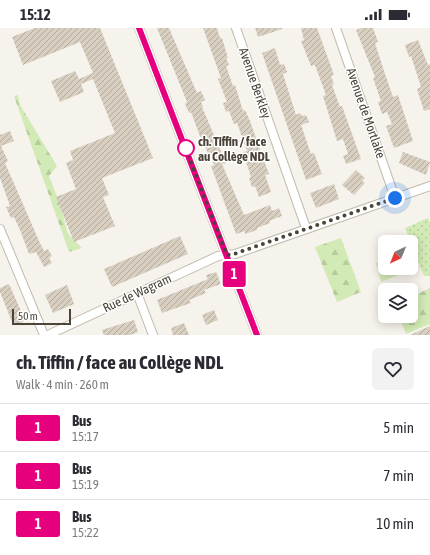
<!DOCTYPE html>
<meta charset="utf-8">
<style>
body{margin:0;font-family:"Asap Condensed",sans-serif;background:#f2f2f3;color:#2b2b33;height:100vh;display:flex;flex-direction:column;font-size:15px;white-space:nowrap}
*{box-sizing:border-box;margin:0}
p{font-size:13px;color:#7c7c81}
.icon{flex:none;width:22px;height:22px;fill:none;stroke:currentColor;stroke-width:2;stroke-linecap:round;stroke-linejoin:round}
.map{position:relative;height:307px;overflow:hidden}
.drawer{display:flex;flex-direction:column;background:#fff;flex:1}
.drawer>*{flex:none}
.badge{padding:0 8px;border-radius:3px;font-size:14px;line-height:26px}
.needle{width:26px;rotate:223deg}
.fabs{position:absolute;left:378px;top:207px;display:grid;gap:8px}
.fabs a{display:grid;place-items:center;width:40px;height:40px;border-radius:6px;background:#fff;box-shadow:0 2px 10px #0003;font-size:20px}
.scale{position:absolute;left:12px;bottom:10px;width:59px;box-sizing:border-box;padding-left:4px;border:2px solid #4b4439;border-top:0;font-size:11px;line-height:14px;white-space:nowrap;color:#4b4439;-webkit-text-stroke:3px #fff;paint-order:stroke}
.you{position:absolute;width:20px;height:20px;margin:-10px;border:3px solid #fff;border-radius:50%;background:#1a73e8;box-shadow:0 0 0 6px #1a73e833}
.map>.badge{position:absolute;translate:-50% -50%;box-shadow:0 0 0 2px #fff}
.round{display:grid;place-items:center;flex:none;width:42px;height:42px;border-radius:6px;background:#f2f2f3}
.head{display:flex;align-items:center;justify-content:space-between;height:68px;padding:0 16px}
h1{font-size:19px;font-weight:700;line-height:30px}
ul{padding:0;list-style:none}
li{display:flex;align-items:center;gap:12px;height:48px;padding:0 16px;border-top:1px solid #e1e1e2}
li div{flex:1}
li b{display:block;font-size:15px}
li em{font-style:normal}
li .badge{min-width:44px;font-weight:700;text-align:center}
.status{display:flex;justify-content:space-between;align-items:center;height:28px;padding:0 20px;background:#fff;direction:ltr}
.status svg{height:11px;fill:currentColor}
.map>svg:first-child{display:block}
</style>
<div class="status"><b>15:12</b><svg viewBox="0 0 49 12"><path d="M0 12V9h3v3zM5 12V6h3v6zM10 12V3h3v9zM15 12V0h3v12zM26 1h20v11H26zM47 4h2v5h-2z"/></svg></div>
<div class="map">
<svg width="430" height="307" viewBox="0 0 430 307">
<defs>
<pattern id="grass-dots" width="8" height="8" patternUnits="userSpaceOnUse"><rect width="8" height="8" fill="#d2eab5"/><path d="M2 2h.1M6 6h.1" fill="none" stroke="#b6ca9c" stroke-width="1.8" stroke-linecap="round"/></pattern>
<pattern id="forest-firs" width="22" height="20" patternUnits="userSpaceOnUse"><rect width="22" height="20" fill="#d2eab5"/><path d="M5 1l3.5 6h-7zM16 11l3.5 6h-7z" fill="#b6ca9c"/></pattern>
<pattern id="building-hatch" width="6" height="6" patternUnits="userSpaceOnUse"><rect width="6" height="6" fill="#d8cfc1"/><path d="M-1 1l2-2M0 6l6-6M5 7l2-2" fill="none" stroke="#b1aa9e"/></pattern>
</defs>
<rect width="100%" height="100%" fill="#f6f3ec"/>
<path fill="url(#grass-dots)" d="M428,190l2,5v53h-6l-19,-48z"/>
<g fill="url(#forest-firs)">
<path d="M18,67l2,10 37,61 -8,10 10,25 9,33 14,14 -13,4 -55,-156z"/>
<path d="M341,210l20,54 -24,10 -22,-55z"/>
<path d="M430,260v36l-24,10 -7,-18h12v-19z"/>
</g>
<path fill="#d2eab5" d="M385,231v9h16l2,5 -22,9 -5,-19z"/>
<g fill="url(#building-hatch)">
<path d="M35,0h65l53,130 -51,20 7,17 -6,2 12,29 -41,16 -18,-45 20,-8 -10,-26 7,-3 -3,-9 45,-18 -22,-54 -12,5 3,8 -24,10 -9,-21 24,-10 4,8 14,-6 -13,-31 -57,23 -11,-28z"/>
<path d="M157,0h12l28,65 4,-2 4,9 -4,2 2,5h-1l24,56 -4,1 22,51 26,-10 2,6 7,-3 3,8 -13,5 1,2 -13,5v2l-12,4v-3l-9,3 -25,-68 3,-1 -4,-12 -2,1 -3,-8 -3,1 -3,-7 2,-1 -10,-27 -2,1 -4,-9 2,-2z"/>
<path d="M203,0h14l3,10h2l6,20h-2l3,7 -3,1 7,20 2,-1 8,26 2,-1 5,11 16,45 3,8 -4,1 6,17 -12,5 -4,-11 -3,1 -3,-9 2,-1 -8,-25 4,-1 -10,-28 -3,1 -5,-13 -3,1 -3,-9 4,-1 -9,-23 3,-1z"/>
<path d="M255,0h27v1l-24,8z"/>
<path d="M301,0h16l17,47 -3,1 3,8 -2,1 8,22 2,-1 19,53 -15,5 -3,-8 5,-2 -5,-15 -6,2 -14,-45 3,-1 -11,-30 -4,1 -10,-25 3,-1z"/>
<path d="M362,0h11l5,14 -3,1 9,28 9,26 5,-2 15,46 -19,7 -8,-22 6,-2 -5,-12 -5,2 -4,-12 3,-1 -8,-23 2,-1 -19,-47z"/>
<path d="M418,12l10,25 2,-1v45l-6,2 -7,-22 4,-2 -10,-31 -2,1 -4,-12z"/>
<path d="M275,20l5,17 4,-1 3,8 -4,2 13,41 4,-2 2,3 4,-1 3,7 -8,3 10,29 3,-1 8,21 -16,6 -44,-127z"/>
<path d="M10,103l4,10 -13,5 7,15 -3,2 34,78 5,10 4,-2 4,7 -3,2 3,5 -8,4 -8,-15 -7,2 -9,-24 -6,-13 -3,1 -5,-11 4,-1 -10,-28v-43z"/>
<path d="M403,124l27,10 -4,13 -27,-12z"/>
<path d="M356,142l9,8 -3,3 3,2 -11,12 -12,-10z"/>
<path d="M334,156l5,15 -23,9 -6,-15z"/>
<path d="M180,208l8,18 -76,33 -8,-18z"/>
<path d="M216,244l5,12 -17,6 2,3 -17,7 2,3 -29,10 -5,-13 51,-21 -2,-4z"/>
<path d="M9,256l16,36 -5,4 -8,-2 -12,-30v-4z"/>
<path d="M67,257l7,19 -21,9 -8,-18z"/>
<path d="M214,282l4,10 -12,5 -4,-10z"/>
<path d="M134,292l4,12 -8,3h-26l-2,-5z"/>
<path d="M184,295l5,12h-16l-2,-7z"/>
<path d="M430,298v9h-20z"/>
</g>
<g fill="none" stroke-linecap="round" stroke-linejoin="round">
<g stroke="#c2bbae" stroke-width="10">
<g id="minor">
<path d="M139,0l118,307"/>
<path d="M236,0l70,200"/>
<path d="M336,0l59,170"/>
<path d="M0,201l44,106"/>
<path d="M137,265l16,42"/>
<path d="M48,307l170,-79 17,-2 195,-68"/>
</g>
</g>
<use href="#minor" stroke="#fff" stroke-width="8"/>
</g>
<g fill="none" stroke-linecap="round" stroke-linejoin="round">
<g stroke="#fff" stroke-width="9">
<path id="line" d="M139,0l118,307"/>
</g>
<use href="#line" stroke="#e6007e" stroke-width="6"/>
<path stroke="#4b4439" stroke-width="4" stroke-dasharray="0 7.2" d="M186,120l-3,-6 44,113 7,-1 161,-56"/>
</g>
<circle fill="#fff" stroke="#e6007e" stroke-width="2" cx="186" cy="120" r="8"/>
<g text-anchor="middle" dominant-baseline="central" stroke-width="3" stroke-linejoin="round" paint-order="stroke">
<g font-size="13" fill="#4b4439" stroke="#fff">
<text transform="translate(255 55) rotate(71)">Avenue Berkley</text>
<text transform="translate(366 85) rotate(71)">Avenue de Mortlake</text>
<text transform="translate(137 265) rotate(-25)">Rue de Wagram</text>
</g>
<g font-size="13" font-weight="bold" fill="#4b4439" stroke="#fff" text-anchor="start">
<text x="198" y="113">ch. Tiffin / face<tspan x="198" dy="15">au Collège NDL</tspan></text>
</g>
</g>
</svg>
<div class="fabs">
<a><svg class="needle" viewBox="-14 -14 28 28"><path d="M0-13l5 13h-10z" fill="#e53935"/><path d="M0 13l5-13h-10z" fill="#7c7c81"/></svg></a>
<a><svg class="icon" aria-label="layers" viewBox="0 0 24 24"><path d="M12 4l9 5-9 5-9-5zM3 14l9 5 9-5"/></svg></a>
</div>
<div class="scale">50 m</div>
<div class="you" style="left:395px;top:170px"></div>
<b class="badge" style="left:234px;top:246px;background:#e6007e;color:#fff">1</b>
</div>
<section class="drawer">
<div class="head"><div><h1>ch. Tiffin / face au Collège NDL</h1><p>Walk · 4 min · 260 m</p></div><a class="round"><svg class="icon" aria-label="heart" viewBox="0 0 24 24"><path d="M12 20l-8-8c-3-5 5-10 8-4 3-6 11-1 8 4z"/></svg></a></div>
<ul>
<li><span class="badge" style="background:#e6007e;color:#fff">1</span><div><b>Bus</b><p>15:17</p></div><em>5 min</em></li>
<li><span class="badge" style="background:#e6007e;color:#fff">1</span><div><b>Bus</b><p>15:19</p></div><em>7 min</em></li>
<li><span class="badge" style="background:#e6007e;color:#fff">1</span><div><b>Bus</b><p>15:22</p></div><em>10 min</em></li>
</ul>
</section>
